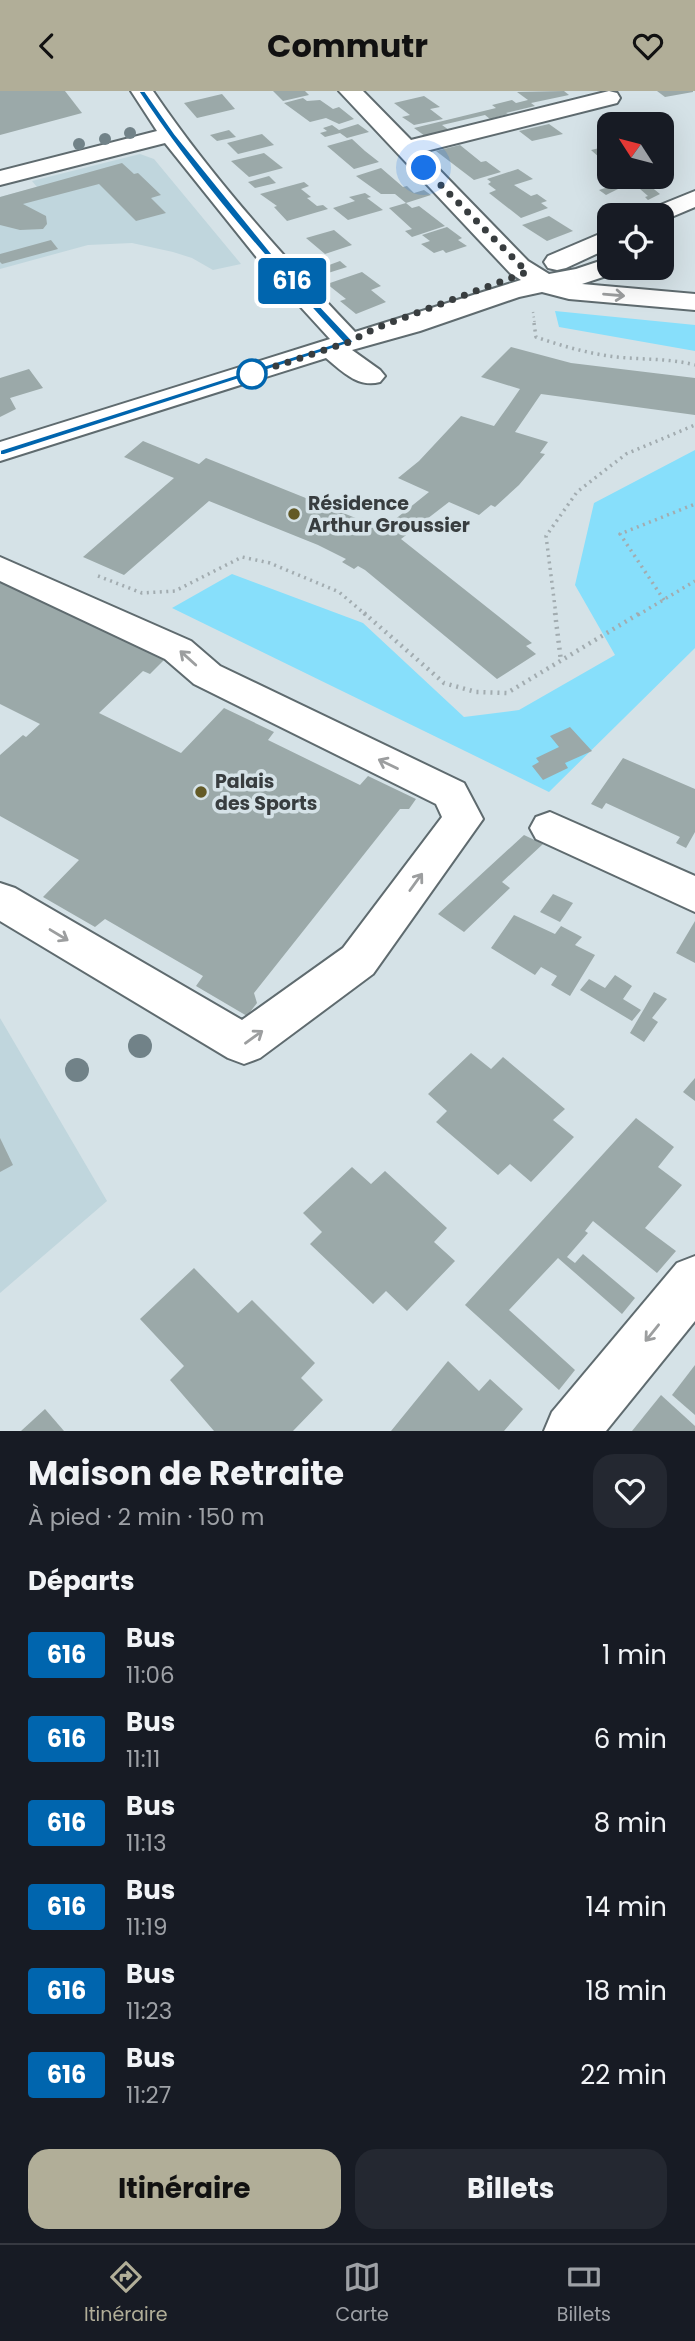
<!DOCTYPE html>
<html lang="fr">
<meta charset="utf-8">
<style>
body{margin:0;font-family:Poppins,sans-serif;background:#242831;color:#f1f3f6;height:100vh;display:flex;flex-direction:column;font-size:26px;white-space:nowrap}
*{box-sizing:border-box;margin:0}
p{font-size:23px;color:#9ea1a6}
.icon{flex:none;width:38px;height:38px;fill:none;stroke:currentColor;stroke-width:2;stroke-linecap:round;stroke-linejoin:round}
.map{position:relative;height:1340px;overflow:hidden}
.drawer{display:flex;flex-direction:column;background:#171b24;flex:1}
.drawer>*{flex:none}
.badge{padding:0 14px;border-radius:5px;font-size:24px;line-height:46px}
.needle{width:46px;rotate:306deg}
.fabs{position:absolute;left:597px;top:21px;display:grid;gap:14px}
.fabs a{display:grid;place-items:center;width:77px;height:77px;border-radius:14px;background:#171b24;box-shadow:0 7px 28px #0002;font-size:35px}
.you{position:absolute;width:35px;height:35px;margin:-18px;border:5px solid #fff;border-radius:50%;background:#1a73e8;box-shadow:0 0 0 10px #1a73e833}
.map>.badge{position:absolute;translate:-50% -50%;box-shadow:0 0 0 4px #fff}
h2{padding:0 28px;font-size:26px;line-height:63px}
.round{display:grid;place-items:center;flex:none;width:74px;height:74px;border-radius:21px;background:#242831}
.head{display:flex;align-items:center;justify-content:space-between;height:119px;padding:0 28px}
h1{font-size:33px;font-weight:700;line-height:52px}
.primary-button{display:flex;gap:14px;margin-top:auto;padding:14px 28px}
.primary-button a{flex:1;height:80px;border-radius:21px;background:#b1ae98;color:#111;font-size:28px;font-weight:700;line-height:80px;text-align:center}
.primary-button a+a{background:#242831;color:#f1f3f6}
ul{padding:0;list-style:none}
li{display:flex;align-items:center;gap:21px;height:84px;padding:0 28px}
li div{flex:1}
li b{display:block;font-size:26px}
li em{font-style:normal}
li .badge{min-width:77px;font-weight:700;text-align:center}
header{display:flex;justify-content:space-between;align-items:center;height:91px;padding:0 28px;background:#b1ae98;color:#111;font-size:32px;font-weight:700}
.dock{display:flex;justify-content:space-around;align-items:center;height:98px;border-top:2px solid #363941;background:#171b24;font-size:19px;color:#9ea1a6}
.dock a{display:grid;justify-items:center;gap:4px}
.dock .on{color:#b1ae98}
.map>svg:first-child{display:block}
</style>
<header><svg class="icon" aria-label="back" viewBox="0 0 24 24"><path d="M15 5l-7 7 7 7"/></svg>Commutr<svg class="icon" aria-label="heart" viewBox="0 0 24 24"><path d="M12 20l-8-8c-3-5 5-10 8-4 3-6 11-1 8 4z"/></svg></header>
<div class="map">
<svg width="695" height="1340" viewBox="0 0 695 1340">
<rect width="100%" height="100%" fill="#d5e2e7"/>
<g fill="#c0d6dd">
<path d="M140,63l14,5 87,105 -28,6 -21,-12 -19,-6 -41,-9 -44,2 -88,24v-72l37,-10 -5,-6z"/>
<path d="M0,927l107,183 -107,92z"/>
</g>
<g fill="#87dffb">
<path d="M555,220l140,14v26l-136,-24z"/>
<path d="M695,359v198l-146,144 -377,-184 60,-34 131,49 101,94 55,-7 96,-55 -40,-70 19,-82z"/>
</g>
<g fill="#9ba9a9">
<path d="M0,0h65l17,22 -82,22z"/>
<path d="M273,0h32l4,4 -26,6z"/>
<path d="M564,0l5,4 -38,8 4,3 -29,7 2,1 -18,5 -5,-4 -43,10 7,5 -24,6 -11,-8 82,-20 -4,-3 20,-5 4,3 12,-3 -11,-8z"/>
<path d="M657,0h36v1l-28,5z"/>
<path d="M222,3l13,15 -38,9 -13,-15z"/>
<path d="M424,5l16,11 -10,2 13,10 -29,6 -12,-8 8,-2 -16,-12z"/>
<path d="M303,7l4,3 13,-1 13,9 6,-2 15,12 -15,5 -13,-6 -16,4 -26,-19z"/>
<path d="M637,24l13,9h-35l-5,-4z"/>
<path d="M358,33l11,8 -22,6 -7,-5 -15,4 -5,-4 7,-2 -4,-3 9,-3 7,5z"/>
<path d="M549,33l14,10 -31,7 -13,-10z"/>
<path d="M229,39l7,7 -19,4 -7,-6z"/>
<path d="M262,43l12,11 -36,9 -11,-11z"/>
<path d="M352,48l13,12 14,11 -25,7 -27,-23z"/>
<path d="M460,54l21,17 5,-1 15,11 -27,8 -38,-29z"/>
<path d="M604,56l5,5v6l-3,-2 -6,2 -9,-8z"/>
<path d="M264,62l19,15 -34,9 -18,-16z"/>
<path d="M122,72l12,11 4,-1 23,22 -10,3 15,15 -30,8 -37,-37 -76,20 23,12 1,8 -4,5 -23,1 -20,-5v-28z"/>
<path d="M381,77l22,19 4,-1 7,7 10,-3 7,5 -25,8 -11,-9h-14l-25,-18z"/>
<path d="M518,78l15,10 -19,6 17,11 6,-2 10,7 -6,2 7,5 -27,10 -32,-25 7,-3 -8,-6 3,-2 -4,-3z"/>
<path d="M269,85l7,7 -21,5 -7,-6z"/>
<path d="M639,86l21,17 -12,6 -3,-3 3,-1 -16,-14 -26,13 -7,-5z"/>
<path d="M304,91l5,4 -8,3 10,8 -4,1 10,8 6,-1 5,4 -41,12 -13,-14 3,-1 -17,-12z"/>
<path d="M365,102l6,4 -4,1 16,12 -35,10 -15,-12 22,-7 -6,-4z"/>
<path d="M406,112l6,5 7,-2 26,20 -33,11 -7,-6 7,-2 -23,-21z"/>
<path d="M549,125l24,15 -26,10 -25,-16z"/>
<path d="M447,136l15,11 -4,2 9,6 -21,7 -3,-3 -9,3 -13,-9 9,-3 -8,-6z"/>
<path d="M334,139l18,15 -27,9 -19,-16z"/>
<path d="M51,149l7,9 -56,15 -2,-2v-8z"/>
<path d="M340,170l7,6 -19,6 -7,-5z"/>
<path d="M362,181l19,14 -10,4 15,12 -30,12 -16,-13 6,-2 -19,-15z"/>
<path d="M511,256l60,16 124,15v37l-154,-21 -26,38 33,10 -8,11 5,1 -26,31 -24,22 -4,-2 -12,10 -30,-13 -48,37 131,104 -6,3 10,8 -39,25 -132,-109 -7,-4 -4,3 -12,-7 4,-3 -28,-14 -109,-44 -85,74 -41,-18 91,-79 -50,-21 19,-16 56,23 7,-6 177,71 46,-37 -31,-14 21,-17 42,-45 33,10 15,-21 11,-16 -39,-12z"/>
<path d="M29,278l14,19 -33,10 6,11 -16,8v-39z"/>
<path d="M0,486l170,77 -20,20 -7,-3 -44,42 82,40 43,-45 50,24 -6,8 92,45 8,-9 48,23 -7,10h-9l-146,184 3,10 -10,13 -51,-30 7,-10 -98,-57 -10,8 -52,-30 36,-37 -79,-44v-61l23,-20 3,2 14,-13 -40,-20z"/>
<path d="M570,636l22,24 -27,12 3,5 -25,12 -11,-14 7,-4 -3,-4 23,-11 -9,-11z"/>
<path d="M623,667l72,31v43l-9,16 -10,-5 4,-6 -74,-34 -4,6 -11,-5z"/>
<path d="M524,744l19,9 -41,38 8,6 -46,44 -26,-18z"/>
<path d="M553,803l20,9 -13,19 -20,-10z"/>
<path d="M514,824l41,19 6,-8 21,11 -7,8 20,10 -25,41 -19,-11 6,-9 -16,-9 -6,8 -44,-27z"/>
<path d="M695,830v42l-19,-10z"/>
<path d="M615,884l17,11 -9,13 18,11 -9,11 -52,-31 9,-11 16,9z"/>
<path d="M654,901l13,7 -15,19 6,4 -14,20 -14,-9z"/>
<path d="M471,962l20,16 12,-12 62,52 -12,11 21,17 -43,45 -21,-18 -12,11 -62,-53 11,-11 -19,-17z"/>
<path d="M695,987v23l-12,-9z"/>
<path d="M636,1027l38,29 -16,20 24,18 -37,43 31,23 -19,22 -64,-52 -8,10 3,2 -21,24 8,6 8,-9 52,44 -13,16 -64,-56 -49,52 66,60 -16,20 -94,-85z"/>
<path d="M0,1047l13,27 -13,7z"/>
<path d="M352,1076l19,17 14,-13 62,57 -13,14 21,19 -48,50 -21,-20 -13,13 -63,-60 12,-12 -19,-19z"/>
<path d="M194,1177l44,45 14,-13 63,63 -14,15 22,22 -30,31h-79l-44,-51 14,-14 -44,-47z"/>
<path d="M448,1270l31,30 11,-12 33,30 -19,22h-113z"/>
<path d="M695,1274v50l-23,-20z"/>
<path d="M661,1304l34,31v5h-63z"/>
<path d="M45,1318l19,22h-43z"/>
</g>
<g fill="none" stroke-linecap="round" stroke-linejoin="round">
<g stroke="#5f6b6f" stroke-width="4">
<g id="minor">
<path d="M131,0h22c59,87 130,165 202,241l166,-52 -11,-7 -171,-182h24l48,49 198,-49 8,2 3,5 -3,5 -195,49 106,109 21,13 27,-5 33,-11v10h12l-3,4 -36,12 113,10v16l-126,-11 -27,-7 -23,5 -99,34 -68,19 28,20 5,6 -5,6c-22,6 -37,-10 -54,-24l-326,103v-19l330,-103 -64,-70 -101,-126 -165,42v-14l157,-40z"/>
<path d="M695,100v16l-33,14v-6h-18l4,-5z"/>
<path d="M609,139v18l-43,20 -9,2 -9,-2 -4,-6 4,-6z"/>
<path d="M0,466l191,84 29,25 244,117 19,36 -110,155 -113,84 -16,6 -16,-6 -228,-137v-38l15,5 227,132 101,-72 99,-131 -6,-13 -242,-120 -29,-25 -165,-78z"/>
<path d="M550,721l145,64v36l-159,-73 -6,-11 6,-11z"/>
<path d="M695,1165v65l-89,110h-62l8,-19 125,-149z"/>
</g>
</g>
<path stroke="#a2acb0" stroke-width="2.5" stroke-dasharray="1 3.5" stroke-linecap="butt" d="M533,221l2,13"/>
<g stroke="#a2acb0" stroke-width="3.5" stroke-dasharray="2 4.5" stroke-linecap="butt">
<path d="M534,232l2,14c26,9 54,17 81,20 27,3 52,1 78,8"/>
<path d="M98,485l44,17 33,-2 67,-34 28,6 69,29 27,23"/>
<path d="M664,509l-44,-66 75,-30"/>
<path d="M556,524l-10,-79 31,-44 49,-38 69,-29"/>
<path d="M638,524l57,-34"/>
</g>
<g stroke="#a2acb0" stroke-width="4.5" stroke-dasharray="2 5" stroke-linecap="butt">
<path d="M364,522l80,70 32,9 31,1 133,-80"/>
<path d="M555,522l6,48"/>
</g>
<use href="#minor" fill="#fff" fill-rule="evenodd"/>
</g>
<g fill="#718288">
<circle cx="130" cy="42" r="6"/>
<circle cx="105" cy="48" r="6"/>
<circle cx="79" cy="53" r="6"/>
<circle cx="140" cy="955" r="12"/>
<circle cx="77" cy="979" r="12"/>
</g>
<defs><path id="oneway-shaft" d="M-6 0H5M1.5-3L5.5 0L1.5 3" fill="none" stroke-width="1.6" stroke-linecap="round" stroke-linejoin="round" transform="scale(1.75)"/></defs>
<g stroke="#9c9e9f">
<use href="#oneway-shaft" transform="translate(614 204) rotate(5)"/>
<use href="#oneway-shaft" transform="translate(188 567) rotate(-138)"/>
<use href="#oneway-shaft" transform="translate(388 673) rotate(-154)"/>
<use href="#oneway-shaft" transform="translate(416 791) rotate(-54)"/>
<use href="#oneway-shaft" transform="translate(59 844) rotate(31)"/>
<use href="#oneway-shaft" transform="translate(254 946) rotate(-36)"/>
<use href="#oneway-shaft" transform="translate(652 1242) rotate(129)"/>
</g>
<path fill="#0065ae" stroke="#fff" stroke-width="2" d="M138,0h7l30,43 103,127 76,81 -350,113h-4v-5l342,-109c-73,-79 -145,-160 -204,-250z"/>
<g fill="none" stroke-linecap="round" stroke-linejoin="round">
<path stroke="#383d3f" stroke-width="7" stroke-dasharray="0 12.6" d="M252,283l97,-32 27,-14 151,-56 -103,-104"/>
</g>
<circle fill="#fff" stroke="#0065ae" stroke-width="3.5" cx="252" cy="283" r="14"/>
<g fill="#635a26" stroke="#d5e2e7" stroke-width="2.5">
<circle cx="294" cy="423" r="7"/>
<circle cx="201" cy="701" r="7"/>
</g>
<g text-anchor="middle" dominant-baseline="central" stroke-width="7" stroke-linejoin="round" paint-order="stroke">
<g font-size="19" font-weight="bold" fill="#383d3f" stroke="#d5e2e7" text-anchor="start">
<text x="308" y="412">Résidence<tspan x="308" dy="22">Arthur Groussier</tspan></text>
<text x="215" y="690">Palais<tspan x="215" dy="22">des Sports</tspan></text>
</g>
</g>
</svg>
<div class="fabs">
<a><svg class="needle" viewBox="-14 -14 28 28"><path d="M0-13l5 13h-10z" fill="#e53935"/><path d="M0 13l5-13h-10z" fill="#9ea1a6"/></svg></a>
<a><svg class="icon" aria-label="locate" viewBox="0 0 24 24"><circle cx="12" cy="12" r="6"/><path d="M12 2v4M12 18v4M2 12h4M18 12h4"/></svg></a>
</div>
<div class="you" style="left:424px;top:77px"></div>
<b class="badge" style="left:292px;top:190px;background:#0065ae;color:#fff">616</b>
</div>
<section class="drawer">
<div class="head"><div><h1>Maison de Retraite</h1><p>À pied · 2 min · 150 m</p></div><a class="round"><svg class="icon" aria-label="heart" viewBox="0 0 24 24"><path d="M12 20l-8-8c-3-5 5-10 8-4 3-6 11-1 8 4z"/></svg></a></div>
<h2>Départs</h2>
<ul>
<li><span class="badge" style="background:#0065ae;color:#fff">616</span><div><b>Bus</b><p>11:06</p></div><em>1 min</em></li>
<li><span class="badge" style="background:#0065ae;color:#fff">616</span><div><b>Bus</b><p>11:11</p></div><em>6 min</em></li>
<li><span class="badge" style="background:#0065ae;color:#fff">616</span><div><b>Bus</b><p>11:13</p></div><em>8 min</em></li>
<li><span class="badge" style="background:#0065ae;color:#fff">616</span><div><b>Bus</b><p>11:19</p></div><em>14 min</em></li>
<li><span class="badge" style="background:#0065ae;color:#fff">616</span><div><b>Bus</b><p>11:23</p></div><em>18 min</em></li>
<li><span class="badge" style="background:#0065ae;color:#fff">616</span><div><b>Bus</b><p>11:27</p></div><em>22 min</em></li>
</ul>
<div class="primary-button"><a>Itinéraire</a><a>Billets</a></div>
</section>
<nav class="dock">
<a class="on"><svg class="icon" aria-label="directions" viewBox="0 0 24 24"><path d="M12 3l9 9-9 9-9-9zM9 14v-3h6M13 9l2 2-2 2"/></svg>Itinéraire</a>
<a><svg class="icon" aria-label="map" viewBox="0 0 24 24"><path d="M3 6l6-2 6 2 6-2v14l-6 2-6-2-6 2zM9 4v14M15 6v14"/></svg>Carte</a>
<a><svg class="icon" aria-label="tickets" viewBox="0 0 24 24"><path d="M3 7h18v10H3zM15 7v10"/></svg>Billets</a>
</nav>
